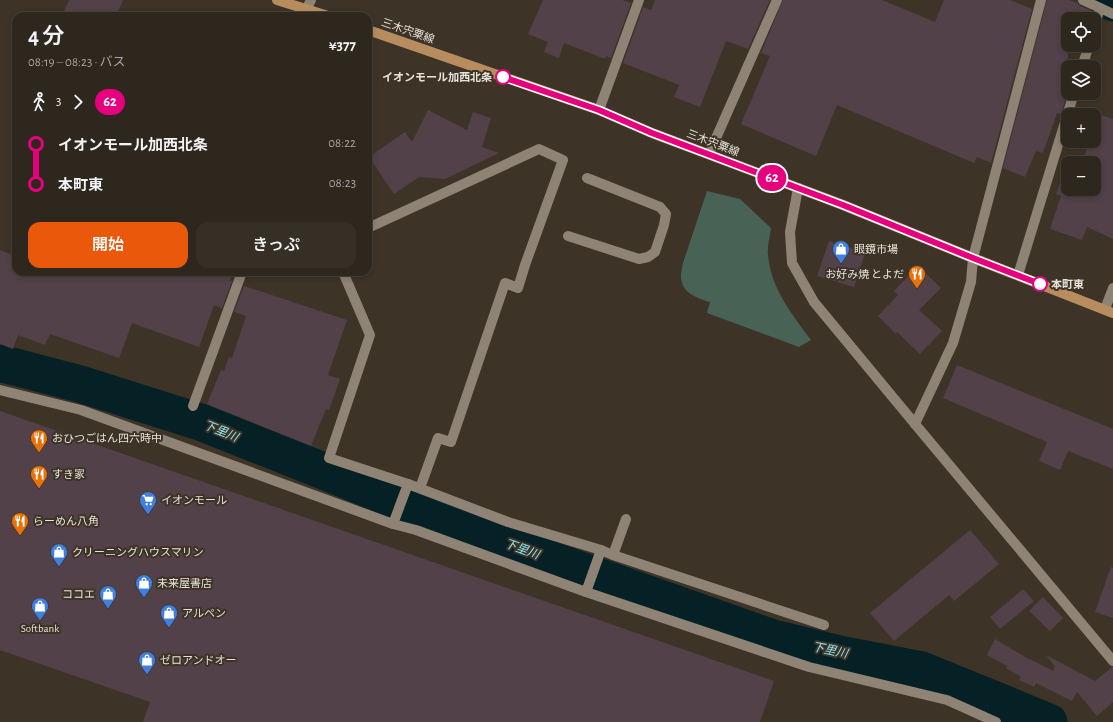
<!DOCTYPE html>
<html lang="ja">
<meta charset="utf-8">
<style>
body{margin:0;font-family:"Alegreya Sans","Noto Sans JP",sans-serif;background:#362f26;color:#f1f3f6;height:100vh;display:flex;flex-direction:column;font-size:15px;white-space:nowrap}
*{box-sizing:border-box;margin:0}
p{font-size:13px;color:#a7a5a4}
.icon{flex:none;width:22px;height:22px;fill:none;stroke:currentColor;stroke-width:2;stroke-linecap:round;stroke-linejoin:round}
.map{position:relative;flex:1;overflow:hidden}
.side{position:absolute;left:12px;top:12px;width:360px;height:264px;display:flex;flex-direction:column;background:#2e271d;border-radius:12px;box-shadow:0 2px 6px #0003,0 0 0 1px #49443b}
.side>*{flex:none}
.badge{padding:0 8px;border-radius:13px;font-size:14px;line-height:26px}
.buttons{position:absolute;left:1061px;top:12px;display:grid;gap:8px}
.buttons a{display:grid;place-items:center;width:40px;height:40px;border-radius:8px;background:#2e271d;box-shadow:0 2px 6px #0003,0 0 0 1px #49443b;font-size:20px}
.map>.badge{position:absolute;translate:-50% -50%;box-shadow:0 0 0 2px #fff}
.legs{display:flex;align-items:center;gap:6px;height:44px;padding:0 16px;font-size:13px}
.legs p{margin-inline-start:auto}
.overview{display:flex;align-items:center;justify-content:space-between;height:68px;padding:0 16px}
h1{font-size:22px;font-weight:600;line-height:30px}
.action{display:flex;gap:8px;margin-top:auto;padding:8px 16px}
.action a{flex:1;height:46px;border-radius:12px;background:#ea580c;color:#fff;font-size:16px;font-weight:600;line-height:46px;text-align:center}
.action a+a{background:#362f26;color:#f1f3f6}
ul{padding:0 16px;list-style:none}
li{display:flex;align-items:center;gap:14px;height:40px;font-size:15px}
li i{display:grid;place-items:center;width:6px;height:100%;margin:0 5px;background:currentColor}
li i::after{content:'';width:10px;height:10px;margin:-5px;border:3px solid;border-radius:50%;background:#2e271d}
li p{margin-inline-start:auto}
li:first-child i{background:linear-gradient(#0000 50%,currentColor 0)}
li:last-child i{background:linear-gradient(currentColor 50%,#0000 0)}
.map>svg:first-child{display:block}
</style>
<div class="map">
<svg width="1113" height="722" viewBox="0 0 1113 722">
<rect width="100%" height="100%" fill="#3d3427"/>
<path fill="#486255" d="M707,191l33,8 31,29c-1,8 -4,19 -3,27 3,34 24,59 43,85l-12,7 -92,-34 3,-11c-13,-4 -29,-9 -29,-26 0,-4 1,-8 2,-13z"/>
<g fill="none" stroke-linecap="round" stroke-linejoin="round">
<g stroke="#062126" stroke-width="37">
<path d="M1107,0l6,3"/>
<path d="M0,363l80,21 120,38 126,50 147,60 300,106 71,17 78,15 127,52"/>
</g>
</g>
<g fill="#524148">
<path d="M69,0h54l-7,16h-54z"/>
<path d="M543,0h79l9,3 -20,55 -5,-2 -1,3 -41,-16 -5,15 -15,-6 4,-10 -20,-8z"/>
<path d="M655,0h115l-22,49 -22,-8 -26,66 -26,-10 5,-12 -56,-22 20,-56 8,3z"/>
<path d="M783,0h99l53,22 9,-22h66l22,9 -41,154 -14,-6 -3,6 -137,-58 -21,51 -75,-32 29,-68 -9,-3z"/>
<path d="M1047,0h22l8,3 3,3 12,5 -2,8h-22v72l-7,23 -4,-1 -14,40 -7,-2 -11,26 -22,-9z"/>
<path d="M428,110l39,20 6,-18 18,6 -9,29 17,6 -54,26 -26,-2 -25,17 -25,-37 36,-25 7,10z"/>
<path d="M1098,114l15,5v120l-26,-12 -5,13 -32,-11 11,-33 -5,-2 11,-31h1v26h26v-26h-12l7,-22h5v-15z"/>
<path d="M829,241l36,12 -11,34 -37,-11z"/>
<path d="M0,250l16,6v16h217l-3,9h2l-10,27 -8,-3 -15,42 -67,-24 -13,35 -69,-24 -5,11 -27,-10 -5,14 -13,-5z"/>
<path d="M918,266l23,22 -22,22 23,21 -22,23 -23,-22 -1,2 -18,-18 20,-21 -4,-4z"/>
<path d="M244,286l103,34 -19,55 12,4 -11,31 -3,-1 -15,37 -104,-42 14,-34 3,1 5,-14 3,1 14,-42 -12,-4z"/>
<path d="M957,365l156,64v40l-45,-18 -8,19 -21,-9 8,-19 -104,-44z"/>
<path d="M0,411l774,270 -14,41h-617l7,-20 -150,-52z"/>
<path d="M970,530l29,34 -45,37 -5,-6 -55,46 -24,-28z"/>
<path d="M1111,567l2,1v50l-18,-6z"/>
<path d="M1023,589l11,12 -34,28 -10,-12z"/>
<path d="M1043,597l20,21 -13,13 -21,-20z"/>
<path d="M995,639l35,21v-1l23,12 2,-4 -9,-12 49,26 17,-14h1v35l-16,14 -20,-24 -5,9 -36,-18 -2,4 -15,-7 2,-3 -15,-9 1,-2 -20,-11z"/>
</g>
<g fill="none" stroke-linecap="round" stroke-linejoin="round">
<g stroke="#8e8375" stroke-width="10">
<path d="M1083,0l30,14"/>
<path d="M303,16l8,-16"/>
<path d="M1094,28l6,-20"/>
<path d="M1082,67l7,-22"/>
<path d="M599,110l40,-110"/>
<path d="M709,154l68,-154"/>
<path d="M798,188l-8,44 2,31 22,39 101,122 198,237"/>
<path d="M368,228l171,-79 24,11 -38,105 -7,23 -13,-5 -54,159 -13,-4 -18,50"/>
<path d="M568,236l71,23 9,-2 7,-5 9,-27 2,-11 -6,-7 -73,-29"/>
<path d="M343,272l27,63 -41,123 79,26 100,38 93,28 12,5 211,70"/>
<path d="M1018,275l56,-182"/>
<path d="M1105,309l8,-21"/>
<path d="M0,390l81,20 312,114 23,6 170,62 223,75 138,33 49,22"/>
<path d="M193,406l49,-134"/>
<path d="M915,424l38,-81 18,-61 2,-24 68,-258"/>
<path d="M393,524l15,-40"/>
<path d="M613,555l13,-36"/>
<path d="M586,592l15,-42"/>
</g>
<g stroke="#b78d60" stroke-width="10">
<path d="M277,0l51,16"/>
<path d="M368,30l231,80 53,23 191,72 130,53 140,55"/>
</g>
</g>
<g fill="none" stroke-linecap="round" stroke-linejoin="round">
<g stroke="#fff" stroke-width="9">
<path id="line-1" d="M503,77l96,33 53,23 191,72 130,53 67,26"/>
</g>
<use href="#line-1" stroke="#e6007e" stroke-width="6"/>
</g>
<defs>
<g id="shop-pin" transform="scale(0.9)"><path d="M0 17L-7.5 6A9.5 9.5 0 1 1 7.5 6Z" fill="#3f7fe0" stroke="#3d3427"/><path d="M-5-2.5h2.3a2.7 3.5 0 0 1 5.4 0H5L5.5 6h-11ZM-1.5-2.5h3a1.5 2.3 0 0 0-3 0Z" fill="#fff"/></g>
<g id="restaurant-pin" transform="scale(0.9)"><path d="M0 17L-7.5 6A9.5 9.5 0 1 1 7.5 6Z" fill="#e8710a" stroke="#3d3427"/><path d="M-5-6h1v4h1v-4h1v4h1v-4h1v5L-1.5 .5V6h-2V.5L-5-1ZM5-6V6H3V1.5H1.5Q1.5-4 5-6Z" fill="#fff"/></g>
<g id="supermarket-pin" transform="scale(0.9)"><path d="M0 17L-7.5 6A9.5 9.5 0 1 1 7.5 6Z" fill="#3f7fe0" stroke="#3d3427"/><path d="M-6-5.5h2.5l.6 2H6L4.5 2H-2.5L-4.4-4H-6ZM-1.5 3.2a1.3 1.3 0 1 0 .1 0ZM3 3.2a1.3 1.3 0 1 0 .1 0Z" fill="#fff"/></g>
</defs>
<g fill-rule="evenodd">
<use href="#shop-pin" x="841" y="249"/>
<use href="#restaurant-pin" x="917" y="274"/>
<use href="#restaurant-pin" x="39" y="438"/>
<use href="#restaurant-pin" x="39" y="474"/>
<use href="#supermarket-pin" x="148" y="500"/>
<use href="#restaurant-pin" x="20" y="521"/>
<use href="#shop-pin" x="59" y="552"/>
<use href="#shop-pin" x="144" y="583"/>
<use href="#shop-pin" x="108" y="594"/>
<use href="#shop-pin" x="40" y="606"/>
<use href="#shop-pin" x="169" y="613"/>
<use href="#shop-pin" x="147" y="660"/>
</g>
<g fill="#fff" stroke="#e6007e" stroke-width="2">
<circle cx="503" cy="77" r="7"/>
<circle cx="1040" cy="284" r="7"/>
</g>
<g text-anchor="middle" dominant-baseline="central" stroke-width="4" stroke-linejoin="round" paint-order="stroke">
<g font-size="11" fill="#e8e2da" stroke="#3d3427">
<text transform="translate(408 31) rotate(19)">三木宍粟線</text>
<text transform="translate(713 143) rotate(21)">三木宍粟線</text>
</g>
<g font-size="11" font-weight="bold" fill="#e8e2da" stroke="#3d3427" text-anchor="end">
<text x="492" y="77">イオンモール加西北条</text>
<text x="1051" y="284" text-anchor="start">本町東</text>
</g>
<g font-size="11" fill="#e8e2da" stroke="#3d3427" text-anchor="start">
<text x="854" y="249">眼鏡市場</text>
<text x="904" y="274" text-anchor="end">お好み焼 とよだ</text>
<text x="52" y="438">おひつごはん四六時中</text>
<text x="52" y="474">すき家</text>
<text x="161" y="500">イオンモール</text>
<text x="33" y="521">らーめん八角</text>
<text x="72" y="552">クリーニングハウスマリン</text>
<text x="157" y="583">未来屋書店</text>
<text x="95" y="594" text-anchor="end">ココエ</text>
<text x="182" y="613">アルペン</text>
<text x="40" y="628" text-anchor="middle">Softbank</text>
<text x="160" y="660">ゼロアンドオー</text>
</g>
<g font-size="12" font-style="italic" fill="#8ee5f5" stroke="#3d3427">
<text transform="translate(221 431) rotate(22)">下里川</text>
<text transform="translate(522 549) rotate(20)">下里川</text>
<text transform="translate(830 650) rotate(12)">下里川</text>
</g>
</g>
</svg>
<div class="buttons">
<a><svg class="icon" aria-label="locate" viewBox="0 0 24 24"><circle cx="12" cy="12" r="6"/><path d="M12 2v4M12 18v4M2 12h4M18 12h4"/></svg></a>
<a><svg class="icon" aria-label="layers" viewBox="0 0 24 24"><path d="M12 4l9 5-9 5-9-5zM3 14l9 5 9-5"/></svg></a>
<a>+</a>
<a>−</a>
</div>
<b class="badge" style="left:772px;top:178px;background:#e6007e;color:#fff">62</b>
<section class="side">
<div class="overview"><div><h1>4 分</h1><p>08:19 – 08:23 · バス</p></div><b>¥377</b></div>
<div class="legs"><svg class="icon" aria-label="walk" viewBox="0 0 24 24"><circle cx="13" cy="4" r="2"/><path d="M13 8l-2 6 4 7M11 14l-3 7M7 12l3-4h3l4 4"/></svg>3<svg class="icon" aria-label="forward" viewBox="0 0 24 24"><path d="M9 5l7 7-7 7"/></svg><b class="badge" style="background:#e6007e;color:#fff">62</b></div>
<ul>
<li><i style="color:#e6007e"></i><b>イオンモール加西北条</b><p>08:22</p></li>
<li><i style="color:#e6007e"></i><b>本町東</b><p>08:23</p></li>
</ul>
<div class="action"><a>開始</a><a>きっぷ</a></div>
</section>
</div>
